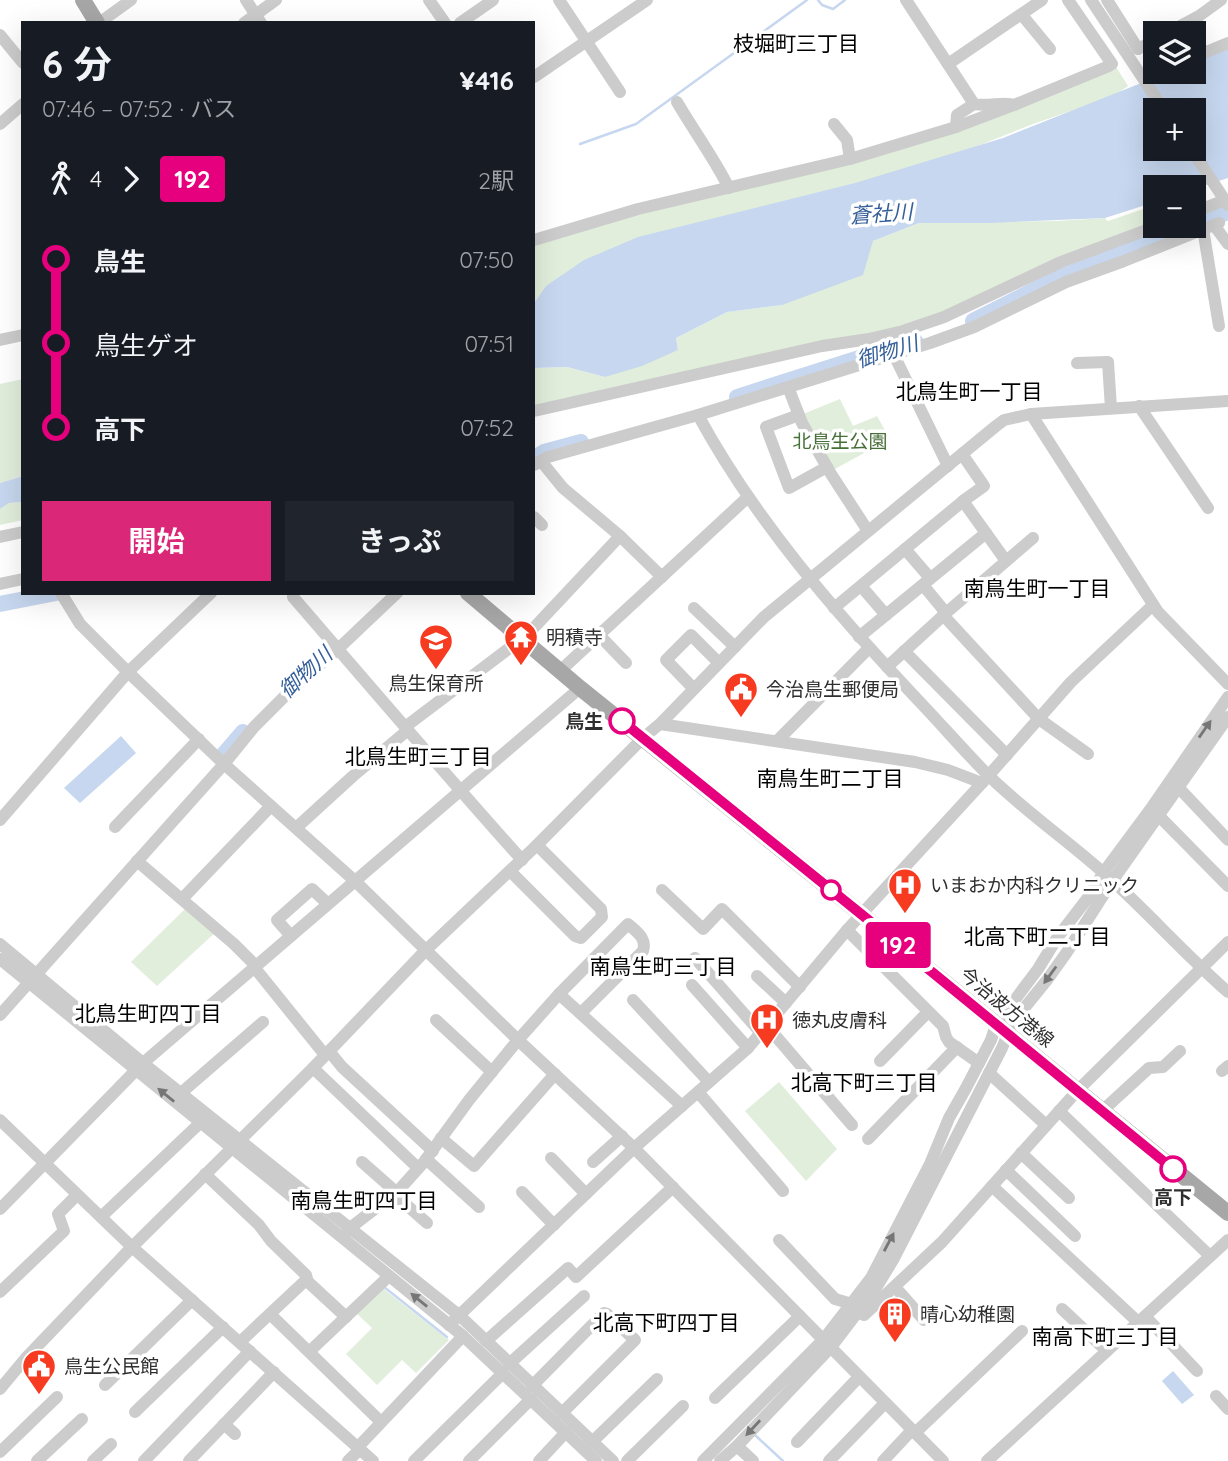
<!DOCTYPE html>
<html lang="ja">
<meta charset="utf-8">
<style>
body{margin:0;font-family:Quicksand,"Noto Sans JP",sans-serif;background:#20242c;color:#f1f3f6;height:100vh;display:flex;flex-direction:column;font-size:26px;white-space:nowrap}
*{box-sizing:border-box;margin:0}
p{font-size:23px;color:#9ea1a6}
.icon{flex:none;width:38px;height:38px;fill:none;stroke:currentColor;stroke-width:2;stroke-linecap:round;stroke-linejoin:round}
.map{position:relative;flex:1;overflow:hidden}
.side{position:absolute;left:21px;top:21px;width:514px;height:574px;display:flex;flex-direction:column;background:#171b24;border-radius:0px;box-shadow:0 7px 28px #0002}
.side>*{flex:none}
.badge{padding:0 14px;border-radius:5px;font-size:24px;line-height:46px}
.tools{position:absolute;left:1143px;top:21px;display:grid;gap:14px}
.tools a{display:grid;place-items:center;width:63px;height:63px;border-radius:0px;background:#171b24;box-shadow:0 7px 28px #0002;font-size:35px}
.map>.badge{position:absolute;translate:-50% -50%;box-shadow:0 0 0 4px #fff}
.legs{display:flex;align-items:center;gap:10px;height:77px;padding:0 21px;font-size:23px}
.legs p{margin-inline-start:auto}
.summary{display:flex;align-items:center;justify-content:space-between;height:119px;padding:0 21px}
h1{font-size:38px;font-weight:700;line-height:52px}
.primary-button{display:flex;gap:14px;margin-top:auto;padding:14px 21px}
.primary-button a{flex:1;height:80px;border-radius:0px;background:#db2777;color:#fff;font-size:28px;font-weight:700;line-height:80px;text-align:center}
.primary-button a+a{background:#20242c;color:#f1f3f6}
ul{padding:0 21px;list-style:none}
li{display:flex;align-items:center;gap:24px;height:84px;font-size:26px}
li i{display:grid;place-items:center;width:10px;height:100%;margin:0 9px;background:currentColor}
li i::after{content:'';width:18px;height:18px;margin:-9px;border:5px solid;border-radius:50%;background:#171b24}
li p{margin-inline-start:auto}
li:first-child i{background:linear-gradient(#0000 50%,currentColor 0)}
li:last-child i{background:linear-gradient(currentColor 50%,#0000 0)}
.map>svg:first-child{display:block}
</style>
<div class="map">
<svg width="1228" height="1461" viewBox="0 0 1228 1461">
<rect width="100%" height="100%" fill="#fff"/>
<g fill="#e2eedc">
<path d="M1116,67l12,19 -13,9 -21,8 -61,21 -76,30 -92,27 -195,49 -124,56 -12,17v-58l106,-32 182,-43z"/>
<path d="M1155,205v17l-204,88 -44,16 -373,82v-40l33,-1 38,10 73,-27 -2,-12 51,-26 55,-7 91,-64 46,-18 138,-2 48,-3 3,3z"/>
<path d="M23,379v97l-23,7v-99z"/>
<path d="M840,399l13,27 24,-10 13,23 -57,31 -30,-56z"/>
<path d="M23,502v18l-23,5v-16l9,-6z"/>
<path d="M187,907l30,24 -60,55 -26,-24z"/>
<path d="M779,1082l58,67 -31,32 -61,-70z"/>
<path d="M381,1287l68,53 -33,33 -14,-13 -25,25 -31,-31 26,-26 -17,-16z"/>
</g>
<g fill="#c6d7ef" fill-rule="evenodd">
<path d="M1228,49v129l-34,11v-2h-39v15l-50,16 -115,5h-71l-46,18 -10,34 -81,30 -55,7 -51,26 2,12 -36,16 -37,11 -38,-10 -33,1v-65l12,-17 38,-26 54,-23 217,-54 148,-45 166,-66h25v-10zM1155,110h39v39h-39z"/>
<path d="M23,476v26l-14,1 -9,6v-26z"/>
<path d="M121,736l15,17 -56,50 -16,-15z"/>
<path d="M1173,1371l21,24 -12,9 -20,-23z"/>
</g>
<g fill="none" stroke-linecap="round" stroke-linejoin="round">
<g stroke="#c6d7ef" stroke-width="2.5">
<path d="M818,0l4,5 11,4 12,-9"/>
<path d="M580,144l56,-20 171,-124"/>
<path d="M384,1287l63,50"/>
<path d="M756,1436l27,25"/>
</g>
<g stroke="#c6d7ef" stroke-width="16">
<path d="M973,321l85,-43 170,-66"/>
<path d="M737,397l147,-47 32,-8"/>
<path d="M534,458l10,-6 37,-10"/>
<path d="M0,604l56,-11"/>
<path d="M224,754l19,-22"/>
</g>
<g stroke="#ccc" stroke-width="12">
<path d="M246,0l15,23"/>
<path d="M429,0l16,23"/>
<path d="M559,0l61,92"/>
<path d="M906,0l68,104c14,3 31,-3 40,1l95,-39"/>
<path d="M1068,0l44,64"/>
<path d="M1091,0l73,110"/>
<path d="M1107,0l31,49"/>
<path d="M1022,15l28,34"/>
<path d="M99,23l32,-23"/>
<path d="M244,23l32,-23"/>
<path d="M460,23l33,-23"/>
<path d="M1167,33l32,-17 22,-16"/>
<path d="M0,35l23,28"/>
<path d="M1138,49l17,-9"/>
<path d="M1194,57l34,-14"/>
<path d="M948,64l94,-64"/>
<path d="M1151,73l4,-1"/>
<path d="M534,77l113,-77"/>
<path d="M677,102c17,29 37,56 52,86"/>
<path d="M0,124l23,-20"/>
<path d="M834,124l13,16 3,19"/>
<path d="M956,127l1,-12 17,-11"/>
<path d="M1191,149l37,56"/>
<path d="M1194,212l31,-12"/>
<path d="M1214,225l14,19"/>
<path d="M1203,229l16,97"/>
<path d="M534,240l104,-31 212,-50 106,-32 58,-22"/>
<path d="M0,340l23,-5"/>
<path d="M894,355l54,111"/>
<path d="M1077,363l31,-1 3,46"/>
<path d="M788,387l14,36 29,51 37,57"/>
<path d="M1139,406l69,102"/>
<path d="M534,411l288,-65 47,-7 34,-8 41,-14 117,-55 96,-36"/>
<path d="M1031,414l127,198 70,72"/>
<path d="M698,415c57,105 137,197 219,284 24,25 47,52 72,77 39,38 85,69 125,106 39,36 74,75 114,110"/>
<path d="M799,415l-33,12 23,61 38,-21"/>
<path d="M962,454l22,32 -21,15"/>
<path d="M541,461l22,27 57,48 42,41"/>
<path d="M534,465l14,-8 150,-42 232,-72 44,-16 92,-45 58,-21 95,-38"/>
<path d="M534,517l8,8"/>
<path d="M0,537l23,-5"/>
<path d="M905,549l25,29"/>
<path d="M0,584l23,-5"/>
<path d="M923,585l23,28"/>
<path d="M861,586l25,29"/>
<path d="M61,593l19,31 48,48 96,92 131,117 163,159 116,108 309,313"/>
<path d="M293,593v4c76,88 151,176 229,263"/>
<path d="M694,608l41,39"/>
<path d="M834,608l129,-107 43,60"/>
<path d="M943,615l96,104 49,35"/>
<path d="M599,635l27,28"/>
<path d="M859,637l127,-104"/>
<path d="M904,651l103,104"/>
<path d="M887,667l59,-54 87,-75"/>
<path d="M560,671l188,-174"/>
<path d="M694,689l-28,-29 25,-25 28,28"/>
<path d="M660,724l255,38 33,8 34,13"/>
<path d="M405,727l123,-93 92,-98"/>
<path d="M777,741l92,-93"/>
<path d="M1178,787l50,53"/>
<path d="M1159,816l69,70"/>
<path d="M0,820l128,-148 83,-79"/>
<path d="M115,827l84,-88"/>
<path d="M296,828l57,-52 55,-46"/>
<path d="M137,861l97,83 22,22"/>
<path d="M510,871l65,65 6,2 21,-21 -1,-8 -64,-64"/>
<path d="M662,890l41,39 19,-20 78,78"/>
<path d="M182,899l89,-93"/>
<path d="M847,930l96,96 3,11 3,5 30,21"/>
<path d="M291,936l-14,-16 35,-31 16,15"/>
<path d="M0,944l143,119 317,253 153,145"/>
<path d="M695,958l66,75"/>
<path d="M0,959l463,377 133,125"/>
<path d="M254,967l71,88"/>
<path d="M757,976l29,27"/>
<path d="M692,985l56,63"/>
<path d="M559,994l69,-70c9,8 19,14 15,27l-62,62"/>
<path d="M633,1000l76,82"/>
<path d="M0,1015l224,-251 30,-37 41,-41 43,-37 59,-56"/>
<path d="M436,1020l56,52"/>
<path d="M767,1026l85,99"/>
<path d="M329,1051l13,16 91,84"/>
<path d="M880,1061l48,-49"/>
<path d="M313,1068l105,100"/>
<path d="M1222,1071l6,-5"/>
<path d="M989,1073l57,52"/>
<path d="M698,1092l85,99"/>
<path d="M181,1093l82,-71"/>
<path d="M1059,1111l151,145"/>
<path d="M1102,1111l47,-43 14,-1 17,-16"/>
<path d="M0,1120l132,127 241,214"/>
<path d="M441,1138l33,28 81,-92"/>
<path d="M868,1139l89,-92"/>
<path d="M1021,1153l48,45"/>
<path d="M551,1158l35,36"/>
<path d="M426,1159l53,48"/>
<path d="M362,1162l34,30"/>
<path d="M593,1162l29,-26"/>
<path d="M1006,1170l69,66"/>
<path d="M205,1174l54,51 12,16 35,34 1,4 -67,63"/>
<path d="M992,1186l146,136"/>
<path d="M522,1192l32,33"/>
<path d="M394,1194l33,29"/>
<path d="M0,1209l143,-146 437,-375"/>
<path d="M101,1217l99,-94"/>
<path d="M347,1232l3,-4 48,-37 26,-29 45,-62 49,-60 41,-46 123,112"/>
<path d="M779,1240l56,59 17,5 5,8 7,3 78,-73 136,-152 150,-148"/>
<path d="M306,1280l40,37"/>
<path d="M895,1287l29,33"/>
<path d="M0,1292l64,-61 -6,-17 19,-19"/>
<path d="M1062,1309l45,42"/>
<path d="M270,1314l111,108"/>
<path d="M1145,1316l52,55"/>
<path d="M449,1325l185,-177 114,-100 99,-118 135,-147 89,-101 82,-77"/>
<path d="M486,1341l82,-73 8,9 97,-90"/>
<path d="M310,1351l79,-75"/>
<path d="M509,1364l75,-68"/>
<path d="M105,1385l87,-85"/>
<path d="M532,1386l72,-73 3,1 28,26 -73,73"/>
<path d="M0,1389l25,-30 107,-112 181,-179 113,-118 111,-105 106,-107 18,-15 103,-106 232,-191 8,-6 27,-6 197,-13"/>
<path d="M1216,1396l12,13"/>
<path d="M715,1398l85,-82"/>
<path d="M135,1412l88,-85"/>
<path d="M224,1424l11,10"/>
<path d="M915,1433l107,-102"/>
<path d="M592,1442l65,-63"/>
<path d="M797,1442l62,-65"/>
<path d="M737,1446l16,15"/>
<path d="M358,1447l105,-111"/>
<path d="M0,1452l57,-55"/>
<path d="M37,1461l45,-42"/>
<path d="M93,1461l18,-17"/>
<path d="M144,1461l106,-110"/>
<path d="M189,1461l85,-89"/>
<path d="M348,1461l12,-12"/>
<path d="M414,1461l89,-88"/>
<path d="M469,1461l62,-62"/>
<path d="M539,1461l27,-29"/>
<path d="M627,1461l56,-55"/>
<path d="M703,1461l121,-122 47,-61 59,-114 19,-46 17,-30 25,-48 5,-15 42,-56 19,-31 33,-43 13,-22 49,-66 76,-110"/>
<path d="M720,1461l17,-15 94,-99 45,-59 17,-28 109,-212 11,-26 34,-42 20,-28 46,-72 115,-163"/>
<path d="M829,1461l56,-58"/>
<path d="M883,1461l29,-31"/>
<path d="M987,1461l241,-221"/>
</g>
<g stroke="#a7a7a7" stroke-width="16">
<path d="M83,0l14,23"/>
<path d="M468,593l112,95 281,226 367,299"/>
</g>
</g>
<defs><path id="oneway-solid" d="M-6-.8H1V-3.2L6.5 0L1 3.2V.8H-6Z" transform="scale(1.75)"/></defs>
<g fill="#767676">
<use href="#oneway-solid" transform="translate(1205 729) rotate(-55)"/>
<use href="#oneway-solid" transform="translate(1050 975) rotate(126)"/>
<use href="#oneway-solid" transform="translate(166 1095) rotate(-141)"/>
<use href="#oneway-solid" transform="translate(889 1242) rotate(-62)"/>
<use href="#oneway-solid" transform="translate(419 1300) rotate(-141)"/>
<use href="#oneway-solid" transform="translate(753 1428) rotate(133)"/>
</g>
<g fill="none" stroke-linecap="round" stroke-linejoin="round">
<g stroke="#fff" stroke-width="16">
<path id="line-1" d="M622,721l239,193 312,255"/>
</g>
<use href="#line-1" stroke="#e6007e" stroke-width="10"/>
</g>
<defs>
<g id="temple-pin" transform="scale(1.75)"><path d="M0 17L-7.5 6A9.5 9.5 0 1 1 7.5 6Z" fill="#f73b21" stroke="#fff"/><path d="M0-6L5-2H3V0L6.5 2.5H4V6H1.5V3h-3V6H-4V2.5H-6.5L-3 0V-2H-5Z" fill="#fff"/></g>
<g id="school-pin" transform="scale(1.75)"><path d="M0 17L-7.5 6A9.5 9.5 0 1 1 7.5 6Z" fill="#f73b21" stroke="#fff"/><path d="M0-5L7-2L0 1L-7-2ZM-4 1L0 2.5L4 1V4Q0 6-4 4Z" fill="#fff"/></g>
<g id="civic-pin" transform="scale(1.75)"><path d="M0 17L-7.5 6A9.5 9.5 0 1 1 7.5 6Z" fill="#f73b21" stroke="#fff"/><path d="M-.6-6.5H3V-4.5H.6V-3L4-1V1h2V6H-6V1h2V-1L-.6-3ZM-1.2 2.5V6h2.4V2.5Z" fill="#fff"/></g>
<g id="hospital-pin" transform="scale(1.75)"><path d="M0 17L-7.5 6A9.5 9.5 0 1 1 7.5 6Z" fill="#f73b21" stroke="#fff"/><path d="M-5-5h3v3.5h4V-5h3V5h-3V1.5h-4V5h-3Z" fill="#fff"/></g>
<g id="building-pin" transform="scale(1.75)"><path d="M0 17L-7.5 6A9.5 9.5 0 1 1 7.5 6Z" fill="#f73b21" stroke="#fff"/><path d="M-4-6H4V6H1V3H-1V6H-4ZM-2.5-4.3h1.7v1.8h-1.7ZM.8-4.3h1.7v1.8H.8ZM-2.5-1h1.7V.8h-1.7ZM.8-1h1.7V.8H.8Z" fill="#fff"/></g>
</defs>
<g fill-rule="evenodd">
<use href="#temple-pin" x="521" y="637"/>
<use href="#school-pin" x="436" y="641"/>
<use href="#civic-pin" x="741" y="689"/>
<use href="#hospital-pin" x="905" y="885"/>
<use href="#hospital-pin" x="767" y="1020"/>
<use href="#building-pin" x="895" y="1314"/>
<use href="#civic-pin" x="39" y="1366"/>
</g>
<g fill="#fff" stroke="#e6007e" stroke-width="3.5">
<circle cx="622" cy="721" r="12"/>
<circle cx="831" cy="890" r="9"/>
<circle cx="1173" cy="1169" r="12"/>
</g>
<g text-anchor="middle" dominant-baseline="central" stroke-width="7" stroke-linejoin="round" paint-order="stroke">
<g font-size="19" fill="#477038" stroke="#fff">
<text x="840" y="441">北鳥生公園</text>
</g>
<g font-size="19" fill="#2f2f2f" stroke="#fff" text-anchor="start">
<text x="546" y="637">明積寺</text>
<text x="436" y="683" text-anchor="middle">鳥生保育所</text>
<text x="766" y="689">今治鳥生郵便局</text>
<text x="930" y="885">いまおか内科クリニック</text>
<text x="792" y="1020">徳丸皮膚科</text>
<text x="920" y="1314">晴心幼稚園</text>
<text x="64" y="1366">鳥生公民館</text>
</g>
<g font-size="19" font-weight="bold" fill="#2f2f2f" stroke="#fff" text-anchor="end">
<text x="603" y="721">鳥生</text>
<text x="1173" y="1197" text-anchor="middle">高下</text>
</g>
<g font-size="19" fill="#2f2f2f" stroke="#fff">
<text transform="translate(1007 1007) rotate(39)">今治波方港線</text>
</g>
<g font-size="21" fill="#000" stroke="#fff">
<text x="796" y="43">枝堀町三丁目</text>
<text x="969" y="391">北鳥生町一丁目</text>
<text x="1037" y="588">南鳥生町一丁目</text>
<text x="418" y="756">北鳥生町三丁目</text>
<text x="830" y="778">南鳥生町二丁目</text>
<text x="1037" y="936">北高下町二丁目</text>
<text x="663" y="966">南鳥生町三丁目</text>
<text x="148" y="1013">北鳥生町四丁目</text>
<text x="864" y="1082">北高下町三丁目</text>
<text x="364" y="1200">南鳥生町四丁目</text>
<text x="666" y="1322">北高下町四丁目</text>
<text x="1105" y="1336">南高下町三丁目</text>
</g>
<g font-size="21" font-style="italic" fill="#355f9a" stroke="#fff">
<text transform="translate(881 213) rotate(-4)">蒼社川</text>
<text transform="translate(887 351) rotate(-17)">御物川</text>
<text transform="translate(305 672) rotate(-43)">御物川</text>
</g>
</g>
</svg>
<div class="tools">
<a><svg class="icon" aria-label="layers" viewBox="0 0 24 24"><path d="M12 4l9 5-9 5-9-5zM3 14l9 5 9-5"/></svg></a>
<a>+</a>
<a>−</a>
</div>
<b class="badge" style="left:898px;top:945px;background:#e6007e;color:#fff">192</b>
<section class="side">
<div class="summary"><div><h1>6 分</h1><p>07:46 – 07:52 · バス</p></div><b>¥416</b></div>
<div class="legs"><svg class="icon" aria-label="walk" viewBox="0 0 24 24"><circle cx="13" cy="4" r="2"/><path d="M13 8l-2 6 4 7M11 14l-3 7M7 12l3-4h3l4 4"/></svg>4<svg class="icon" aria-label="forward" viewBox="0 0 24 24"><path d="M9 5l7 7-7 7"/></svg><b class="badge" style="background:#e6007e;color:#fff">192</b><p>2駅</p></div>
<ul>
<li><i style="color:#e6007e"></i><b>鳥生</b><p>07:50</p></li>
<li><i style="color:#e6007e"></i><span>鳥生ゲオ</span><p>07:51</p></li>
<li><i style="color:#e6007e"></i><b>高下</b><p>07:52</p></li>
</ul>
<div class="primary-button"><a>開始</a><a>きっぷ</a></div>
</section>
</div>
